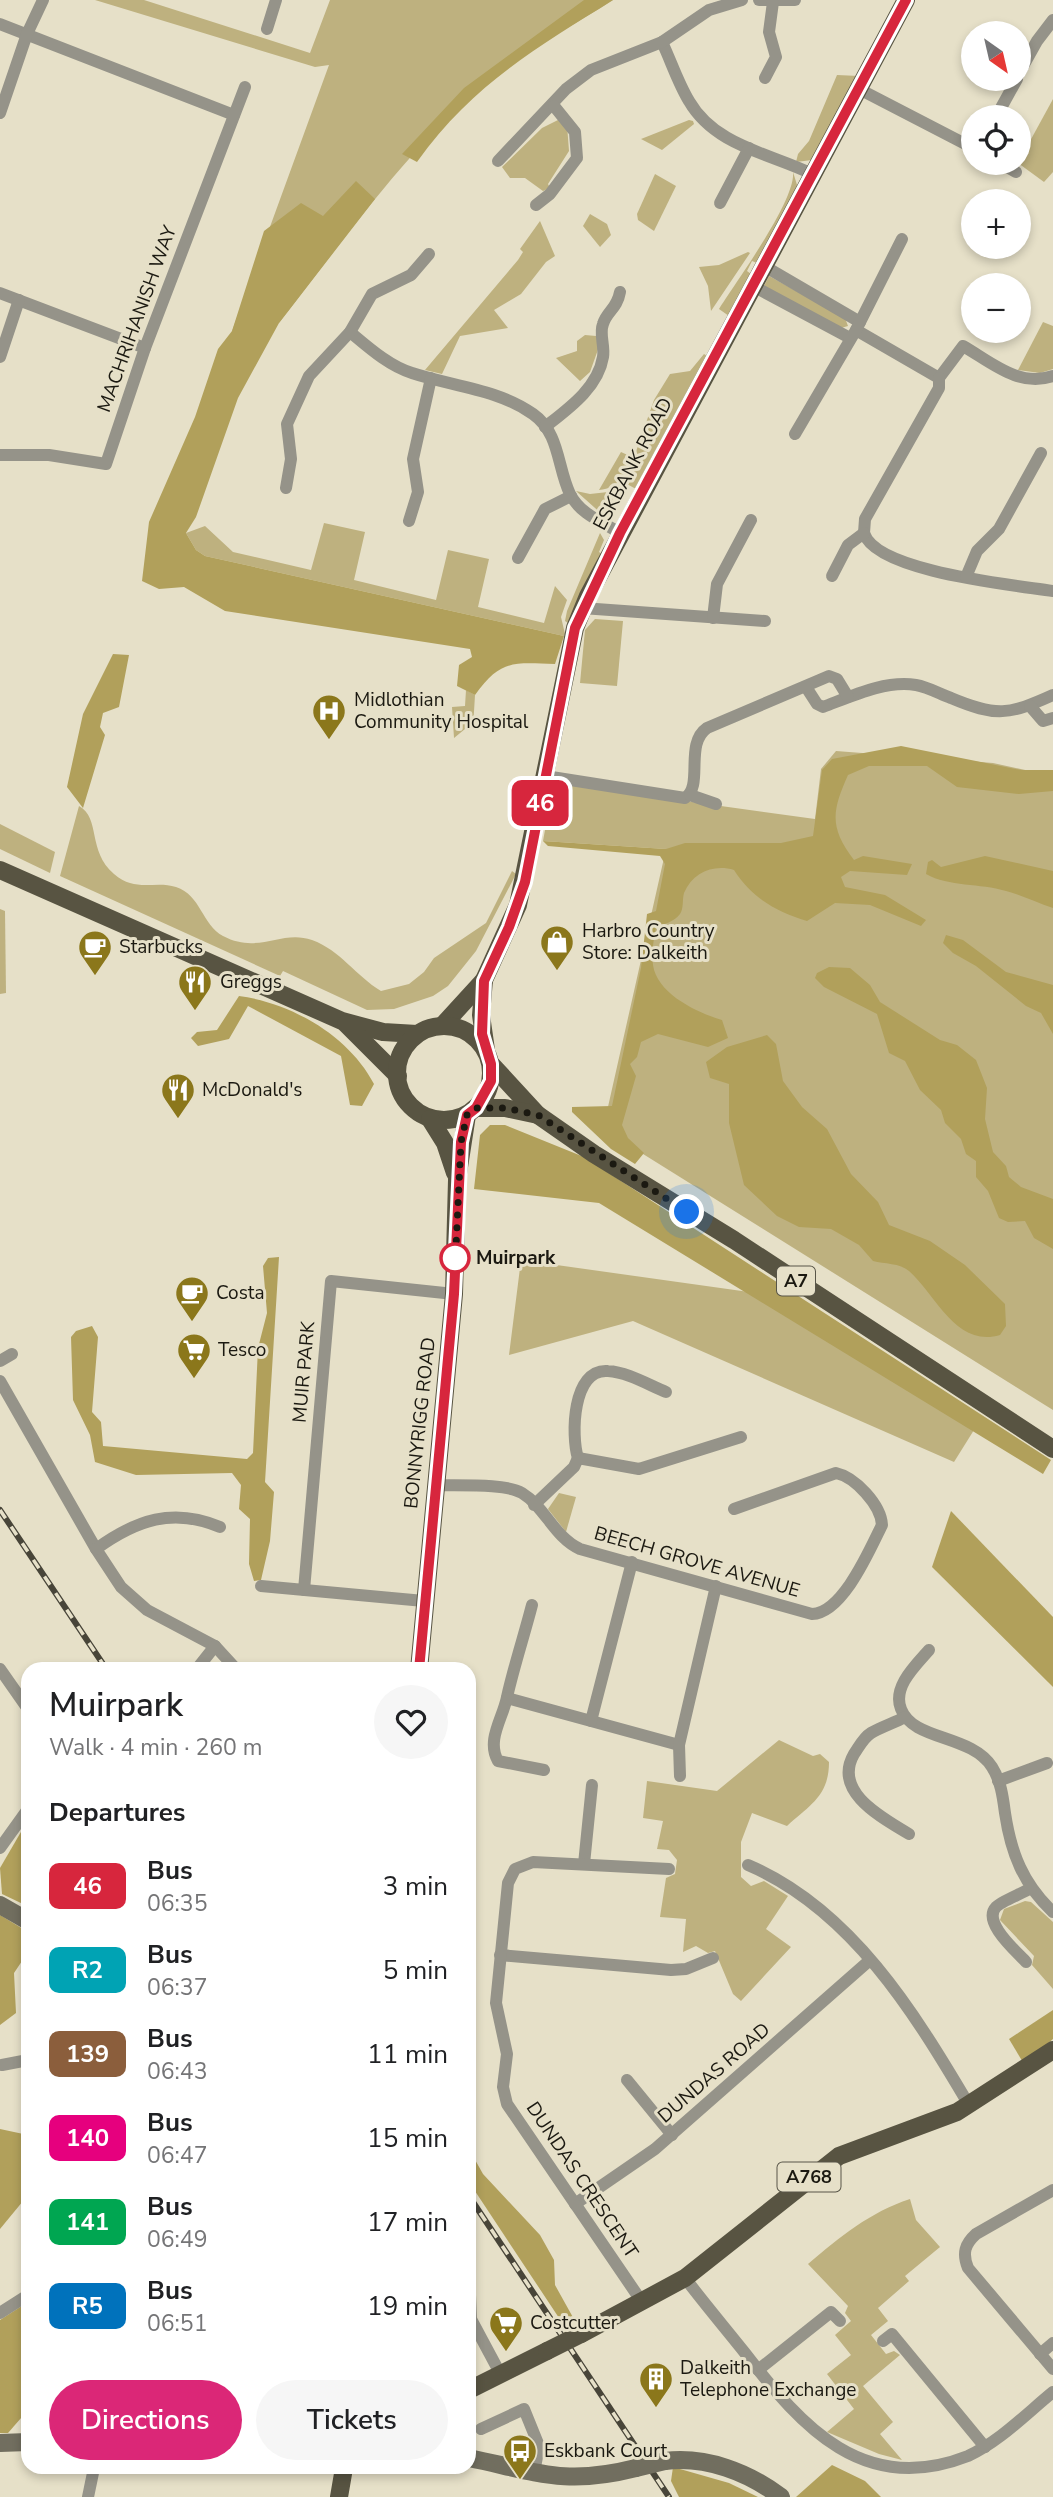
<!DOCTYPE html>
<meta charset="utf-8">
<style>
body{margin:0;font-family:"Nunito Sans",sans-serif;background:#f6f6f6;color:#202124;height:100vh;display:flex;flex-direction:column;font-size:26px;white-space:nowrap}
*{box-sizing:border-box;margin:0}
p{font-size:23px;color:#757577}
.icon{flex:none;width:38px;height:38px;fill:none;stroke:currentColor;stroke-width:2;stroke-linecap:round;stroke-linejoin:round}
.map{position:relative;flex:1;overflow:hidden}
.side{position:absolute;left:21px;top:1662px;width:455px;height:812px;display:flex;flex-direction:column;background:#fff;border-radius:21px;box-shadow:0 4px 10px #0003}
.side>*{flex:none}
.badge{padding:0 14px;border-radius:10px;font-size:24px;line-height:46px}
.needle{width:46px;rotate:146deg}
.fabs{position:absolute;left:961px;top:21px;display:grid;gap:14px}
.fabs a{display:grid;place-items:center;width:70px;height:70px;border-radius:50%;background:#fff;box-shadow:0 4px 10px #0003;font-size:35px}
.you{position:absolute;width:35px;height:35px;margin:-18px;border:5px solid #fff;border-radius:50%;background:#1a73e8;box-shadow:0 0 0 10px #1a73e833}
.map>.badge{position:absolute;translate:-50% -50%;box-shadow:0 0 0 4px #fff}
h2{padding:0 28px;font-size:26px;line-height:63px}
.round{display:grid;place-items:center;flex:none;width:74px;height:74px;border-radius:37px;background:#f6f6f6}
.head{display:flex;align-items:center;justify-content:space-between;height:119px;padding:0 28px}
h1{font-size:33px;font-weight:600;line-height:52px}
.primary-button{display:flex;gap:14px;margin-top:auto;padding:14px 28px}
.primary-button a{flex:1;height:80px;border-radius:42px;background:#db2777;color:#fff;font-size:28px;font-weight:600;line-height:80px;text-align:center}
.primary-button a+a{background:#f6f6f6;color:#202124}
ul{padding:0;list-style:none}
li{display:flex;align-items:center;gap:21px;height:84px;padding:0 28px}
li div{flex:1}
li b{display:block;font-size:26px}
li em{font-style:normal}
li .badge{min-width:77px;font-weight:700;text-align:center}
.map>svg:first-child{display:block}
</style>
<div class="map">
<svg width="1053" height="2497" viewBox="0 0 1053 2497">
<rect width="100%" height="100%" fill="#e6e0c8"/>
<g fill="#beb17f">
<path d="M95,0h49l166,53 20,-53h283c-34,22 -71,41 -104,65 -90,66 -162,171 -230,258l-47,8 97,-266 -14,2z"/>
<path d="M837,75l22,1 -47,84 -16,2 2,-8 11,-13z"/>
<path d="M1053,99v73l-9,10 -26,-19z"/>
<path d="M558,120l9,5 2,26 -21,33 2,4 -7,3 -18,-13h-15l-8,-11 40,-39z"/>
<path d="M689,120l4,1 1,3 -32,26 -21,-11z"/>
<path d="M793,172l5,16 -41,75 -5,-2 -5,10 4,3 -22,42 -10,-7c17,-27 77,-109 74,-137z"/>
<path d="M655,174l21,12 -22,45 -16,-11 -1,-6z"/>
<path d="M590,214l17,10 4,11 -11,12 -17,-21z"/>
<path d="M540,221l15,35 -9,6 -25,32 -27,16 14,18 -48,8 -18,38 -17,-4 93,-110 5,-8 -3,-3z"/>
<path d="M748,252l2,1 -39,58 -3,-25 -9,-19 20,-2z"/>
<path d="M769,276l76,42 3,8 -7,2 -77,-42z"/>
<path d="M1043,322l10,4v43l-13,4 -22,-3z"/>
<path d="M585,335l11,1 4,8 -10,28 -10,9 -24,-23 21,-7v-10z"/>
<path d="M704,354l3,2 -71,133 -11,-6 29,-83 16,-26 20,-3z"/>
<path d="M621,452l11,5c-8,18 -12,31 -33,33z"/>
<path d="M576,491l14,3 27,-3 -13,25z"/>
<path d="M324,523l41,9 -11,48 82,20 12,-50 41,9 -11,48 66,16 11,-37 12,14 -6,17 4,17 -1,2 -359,-80 -9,-6 -10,-17 19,-7 28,26 78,18z"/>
<path d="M600,533l4,7 -5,12 3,2 -34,69 -3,-2 2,-10z"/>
<path d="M595,619l28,2 -6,65 -37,-3 5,-53z"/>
<path d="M466,690l9,5 -2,33 -8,1 -11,9 -2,-31 13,-1z"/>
<path d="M836,751l157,12 60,13v634l-450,-281 63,-280 -123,-8 9,-49 11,-8 252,35 6,-50z"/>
<path d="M79,806c22,12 8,45 35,68 22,19 41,6 62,13 25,8 26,38 47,49 36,19 58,-7 89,4 28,10 44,36 69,51l28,-7 15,-12 10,-14 52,-35 26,-52 4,3 -40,77 -28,35 -15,10 -39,13 -27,1 -84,-39 -3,5 -220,-100z"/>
<path d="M0,824l55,28 -5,21 -50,-24z"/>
<path d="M0,909l5,2 1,82 -6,1z"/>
<path d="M521,1260l228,32 225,138 -20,32 -321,-141 -124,34z"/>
<path d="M559,1493l17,4 -10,35 -18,-23z"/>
<path d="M779,1740l34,16 7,-2 9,8c0,34 -19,43 -42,64l-35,-13 -11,29v35l10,9 13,-5 24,15 -22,33 25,18 -50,54 -8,-7 -18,-43 -7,2 -12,-7 -13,6 3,-33 -26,-2 6,-39 9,-4 2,-14 -8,-10 -12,-1 6,-28 -20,-3 4,-37 70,10z"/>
<path d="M1025,1901l6,1 22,20v67l-21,-24 2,-9 -34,-36 4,-11z"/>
<path d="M910,2199l6,21 24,27 -35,29 4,5 -31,27 10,13 -17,14 15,19 8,-3 6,4 -37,31 30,36 -13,12 22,26 -23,-6 -52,-22 27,-23 -27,-35 24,-19 -16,-20 16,-14 -6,-8 3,-7 -40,-42c32,-27 62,-52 102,-65z"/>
</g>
<g fill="#b1a05b">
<path d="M584,0h29c-78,49 -141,85 -196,162l-15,-8 62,-66z"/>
<path d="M356,181l19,18 -96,124 -41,75 -42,119 -10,16 10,17 9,6 359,80 -9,28c-42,-1 -54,-5 -80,31l-18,-9 2,-21 13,-8 -2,-8 -245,-38 -41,-24 -25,2 -17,-8 7,-59 46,-105 23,-68 14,-18 32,-100 37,-28 22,13z"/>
<path d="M113,654l16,1 -10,52 -16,6 -3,14 5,8 -22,73 -16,-21 16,-73z"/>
<path d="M901,746l120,24h32v21l-34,3 -62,-7 -30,-21h-58l-21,9c-16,36 -19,52 6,85l9,-4 49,8 -5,11 -57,-4 -9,6 4,10 40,8 41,25 -5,6 -51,-21 -35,-2 -28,18c-32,-10 -55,-23 -73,-51 -20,-6 -41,2 -50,23 -2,7 0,15 -4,21 -6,8 -16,10 -24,13 -2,12 -5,25 -3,38 4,29 45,48 69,55l6,18 -20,9 -50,-13 -17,8 -4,15 -7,7 6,12 -14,49 6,13 16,15 -9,11 -24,-15 -39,-37v-5l40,-1 29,-138 6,-54 9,-3 9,-47 -5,-8 -112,-10 -5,-5 123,8 19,-6h96l32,-7 9,-66 10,-11z"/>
<path d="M985,856l68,15v37c-16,-5 -31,-13 -47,-17 -26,-8 -57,-4 -80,-17l2,-12 4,-2 9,7z"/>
<path d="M946,935l17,5 43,32 47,13v66v-17l-12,-21 -15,-7 -50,-40 -23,-13 -10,-10z"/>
<path d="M829,967l21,1 20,17 10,17 60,38 17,5 19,15 11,28 -2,31 8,33 13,14 3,11 12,10 32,12v50l-19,-11 -9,-17 -17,1 -9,-4 -11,-27 -12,-14v-16l-10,-7 -5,-15 -16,-16 -4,-13 -21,-20 -15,-29 -16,-8 -12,-39 -53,-27 -9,-9 2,-5z"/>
<path d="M239,996c53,7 110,40 135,88l-12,22 -12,-1 -9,-49 -93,-50 -19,33 -31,7 -7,-8 6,-6 20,-2z"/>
<path d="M767,1035l9,9 7,37 19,26 25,22 24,45 27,28 11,23 41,16 35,24 40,39 1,22 -6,9c-44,13 -64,-40 -91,-64 -9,-8 -25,-7 -36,-10l-14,-16 -28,-16 -32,-2 -22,-11 -33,-31 -15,-62v-39l-19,-6 -4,-16 21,-15z"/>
<path d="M490,1125h15l79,32 467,303 -8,14 -444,-271 -125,-14 6,-54z"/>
<path d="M279,1257l-14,225 9,10 -4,49 -9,39 -7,1 -5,-17 1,-45 -11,-10 2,-24 -9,-12 -96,2 -41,-13 -5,-27 -17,-35 -2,-63 5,-6 16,-5 6,11 -6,75 9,10 2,24 144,13 6,-6 5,-105 9,-35 -4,-47 5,-8z"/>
<path d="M951,1511l102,106v70l-121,-120z"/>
<path d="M25,1825l3,1v50l-5,28 -21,-10 -2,-26z"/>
<path d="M0,1915l28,17v35l-6,-6 -8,12 2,40 -16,12z"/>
<path d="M1053,2010v29l-29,25 -15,-25z"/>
<path d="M0,2129l28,6v60l-28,34z"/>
<path d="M469,2149l14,25 57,61 14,25 1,25 20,36 -10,6 -96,-145z"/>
<path d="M28,2302v108l-20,23h-8v-113z"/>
<path d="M832,2465l33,16 16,16h-85z"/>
<path d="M673,2467l56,16 29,14h-79l-8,-16z"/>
</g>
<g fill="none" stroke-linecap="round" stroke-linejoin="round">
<g stroke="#959389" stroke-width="12">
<path d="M759,0h36"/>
<path d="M0,24l234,91"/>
<path d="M267,29l9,-29"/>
<path d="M662,42c9,19 16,41 27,59 26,45 80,52 123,73"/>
<path d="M1018,75l19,-34 16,-21"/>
<path d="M765,78l11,-21 -7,-25 4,-30"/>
<path d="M859,89l114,59"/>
<path d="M0,113l27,-79 16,-34"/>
<path d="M996,117l21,-38"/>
<path d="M498,161l68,-72 25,-19 71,-28 47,-32 33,-10"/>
<path d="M1000,163l16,9"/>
<path d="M720,203l29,-55"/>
<path d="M536,205l14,-11 27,-36 -2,-26 -21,-26"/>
<path d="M764,266l96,56"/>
<path d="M753,286l97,52"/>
<path d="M0,293l145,55"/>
<path d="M856,330l83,48"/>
<path d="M350,332c18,15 39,34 62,41 39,13 86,16 121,41 27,19 24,53 37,80 10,20 32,28 50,39"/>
<path d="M0,357l19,-57"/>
<path d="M939,378l24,-32c28,16 56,42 90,30"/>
<path d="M545,427c23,-18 53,-39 58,-70 2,-11 -4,-23 0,-33 4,-13 14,-15 17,-32"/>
<path d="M795,434l61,-104 46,-91"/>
<path d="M0,455h49l57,9 39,-116 100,-261"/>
<path d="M286,488l5,-29 -4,-35 22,-48 41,-44 22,-38 39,-19 18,-21"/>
<path d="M409,521l9,-29 -5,-33 18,-81"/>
<path d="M864,533c12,39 151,52 189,58"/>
<path d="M864,533l1,-14 74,-131v-10"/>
<path d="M518,558l27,-49 26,-13"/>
<path d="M832,576l16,-31 16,-12"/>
<path d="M966,577l11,-26 22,-22 42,-76"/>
<path d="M582,608l183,13"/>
<path d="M713,618l4,-34 34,-64"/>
<path d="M806,687l11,17 6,3c29,-11 62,-27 93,-22 12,2 24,9 35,13 45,19 58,17 102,-3"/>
<path d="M1030,706l13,15 10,-3"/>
<path d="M545,776l140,22c19,-12 -1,-54 22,-70l122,-52 8,3 11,18"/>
<path d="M690,795l26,9"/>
<path d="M0,1361l12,-7"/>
<path d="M0,1381l96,168 25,38 26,23 68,36 22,24"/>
<path d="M578,1458c-7,-22 -6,-90 30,-87 19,1 41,14 58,21"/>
<path d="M436,1485c19,1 70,-2 86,8 23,14 32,44 58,56l232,65c31,-1 58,-65 70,-89 -1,-20 -27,-48 -46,-52l-102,36"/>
<path d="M534,1505l40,-38 4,-9 61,11 102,-32"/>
<path d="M96,1549c40,-29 77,-42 124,-22"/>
<path d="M261,1586l163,15"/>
<path d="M304,1590l27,-309 123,13"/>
<path d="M532,1605c-8,31 -18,61 -25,92 -4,21 -21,43 -9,64l46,9"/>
<path d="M929,1650c-13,15 -37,37 -28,59 12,32 70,25 91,58 9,14 11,31 13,46 6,40 18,71 48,99"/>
<path d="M0,1669l28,40"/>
<path d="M196,1670l19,-24"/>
<path d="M507,1698l172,47"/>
<path d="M905,1717c-11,6 -24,10 -34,16 -8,5 -12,14 -17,21 -22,38 29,64 55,80"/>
<path d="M591,1721l41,-159"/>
<path d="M680,1776l-1,-31 37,-159"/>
<path d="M998,1781l49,-18"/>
<path d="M0,1848l28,-39"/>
<path d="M584,1864l8,-79"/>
<path d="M748,1865c103,44 166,147 221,240"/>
<path d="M500,1955l171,15 15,-1 27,-11"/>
<path d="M1026,1962c-10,-11 -44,-40 -30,-55 4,-5 27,-14 35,-19"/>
<path d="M2,2065l26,-5"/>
<path d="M627,2080l45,55"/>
<path d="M1053,2190l-77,44c-11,10 -14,19 -8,34l85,101"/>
<path d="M575,2204l80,-55 215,-189"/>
<path d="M469,2271l2,48 30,56"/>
<path d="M685,2278c19,25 40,50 60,75 57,74 119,144 223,103 31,-14 58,-42 85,-64"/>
<path d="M642,2302l-135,-198 -4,-17 4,-33 -11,-51 12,-120 7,-14 18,-7 136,7"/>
<path d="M0,2313l28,-18"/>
<path d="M883,2341l9,-7 93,113"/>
<path d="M1040,2354l13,-11"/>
<path d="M758,2370l73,-58 9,9"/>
<path d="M481,2429l43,-20 15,37 -5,27"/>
<path d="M88,2497l6,-29"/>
</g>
<g stroke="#716e5f" stroke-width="18">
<path d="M0,1905l28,16"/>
<path d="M0,2443l28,-1"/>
<path d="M469,2458c68,14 96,28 167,10"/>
<path d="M665,2461c41,-5 83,11 116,36"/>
</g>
<g stroke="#585442" stroke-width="18">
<path d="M0,870l342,151 41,11 34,2"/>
<path d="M484,980l-3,35 5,35"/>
<path d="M346,1024l52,52"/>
<path d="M442,1026l42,-46 34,-75 57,-277 13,-32 318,-596"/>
<circle cx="444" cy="1073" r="47"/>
<path d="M491,1064l47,51 56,39 140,86 319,209"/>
<path d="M476,1108h29l33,7"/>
<path d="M430,1119l15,24 10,30"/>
<path d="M419,1670l35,-376 3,-114 10,-65"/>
<path d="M581,2334l104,-56 154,-122 118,-44 96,-62"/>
<path d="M469,2390l78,-39"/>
<path d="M339,2497l5,-29"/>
</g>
<g stroke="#484539" stroke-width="6">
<g id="rail">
<path d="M0,1510l107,160"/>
<path d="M469,2196l200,301"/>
</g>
</g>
<use href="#rail" stroke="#e6e0c8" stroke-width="3.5" stroke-dasharray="10" stroke-linecap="butt"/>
<path stroke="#716e5f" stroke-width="18" d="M636,2468l29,-7"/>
<path stroke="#585442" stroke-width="18" d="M547,2351l34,-17"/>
</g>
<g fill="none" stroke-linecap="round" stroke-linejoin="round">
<g stroke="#fff" stroke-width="16">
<path id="line" d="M419,1670l35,-376 7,-152 6,-27 9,-7 15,-27v-17l-9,-30 2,-53 25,-54 16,-45 50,-254 45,-95 286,-533"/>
</g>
<use href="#line" stroke="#d7263d" stroke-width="10"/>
<path stroke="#1b1911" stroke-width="7" stroke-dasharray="0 12.6" d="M455,1258v10l6,-126 6,-27 9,-7h29l33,7 149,97"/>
</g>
<defs>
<g id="hospital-pin" transform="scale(1.75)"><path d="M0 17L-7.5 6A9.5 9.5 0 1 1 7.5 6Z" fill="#8b771b" stroke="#e6e0c8"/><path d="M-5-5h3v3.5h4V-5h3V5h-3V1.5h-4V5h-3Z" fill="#fff"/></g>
<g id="shop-pin" transform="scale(1.75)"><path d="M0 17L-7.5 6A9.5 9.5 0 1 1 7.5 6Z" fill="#8b771b" stroke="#e6e0c8"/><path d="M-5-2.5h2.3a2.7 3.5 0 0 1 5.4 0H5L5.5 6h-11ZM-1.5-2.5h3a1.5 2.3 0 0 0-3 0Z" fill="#fff"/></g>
<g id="cafe-pin" transform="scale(1.75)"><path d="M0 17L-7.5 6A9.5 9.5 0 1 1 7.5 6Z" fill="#8b771b" stroke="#e6e0c8"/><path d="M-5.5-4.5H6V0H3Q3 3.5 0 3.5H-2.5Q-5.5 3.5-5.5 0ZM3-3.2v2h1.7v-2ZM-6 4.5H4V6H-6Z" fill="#fff"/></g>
<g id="restaurant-pin" transform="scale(1.75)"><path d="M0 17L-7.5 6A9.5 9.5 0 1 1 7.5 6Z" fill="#8b771b" stroke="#e6e0c8"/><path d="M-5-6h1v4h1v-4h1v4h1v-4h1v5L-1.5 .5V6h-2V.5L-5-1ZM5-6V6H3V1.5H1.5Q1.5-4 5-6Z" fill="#fff"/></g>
<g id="supermarket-pin" transform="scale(1.75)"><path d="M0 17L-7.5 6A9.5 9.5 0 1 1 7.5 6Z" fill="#8b771b" stroke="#e6e0c8"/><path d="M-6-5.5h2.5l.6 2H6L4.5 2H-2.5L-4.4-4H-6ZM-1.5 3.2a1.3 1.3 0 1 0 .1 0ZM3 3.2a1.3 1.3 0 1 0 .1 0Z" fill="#fff"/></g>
<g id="building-pin" transform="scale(1.75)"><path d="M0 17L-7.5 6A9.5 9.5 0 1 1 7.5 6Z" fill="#8b771b" stroke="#e6e0c8"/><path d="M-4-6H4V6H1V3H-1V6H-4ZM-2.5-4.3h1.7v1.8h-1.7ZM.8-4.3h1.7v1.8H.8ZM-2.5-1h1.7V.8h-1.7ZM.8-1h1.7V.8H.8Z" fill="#fff"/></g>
<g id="bus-pin" transform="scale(1.75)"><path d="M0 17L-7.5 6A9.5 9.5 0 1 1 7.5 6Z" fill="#8b771b" stroke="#e6e0c8"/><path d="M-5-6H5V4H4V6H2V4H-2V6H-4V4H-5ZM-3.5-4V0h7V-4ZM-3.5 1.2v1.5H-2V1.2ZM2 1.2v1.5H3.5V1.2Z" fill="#fff"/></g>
</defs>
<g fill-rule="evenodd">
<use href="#hospital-pin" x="329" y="711"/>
<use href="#shop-pin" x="557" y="942"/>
<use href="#cafe-pin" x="95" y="947"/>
<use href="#restaurant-pin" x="195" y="982"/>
<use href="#restaurant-pin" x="178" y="1090"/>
<use href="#cafe-pin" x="192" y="1293"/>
<use href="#supermarket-pin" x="194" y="1350"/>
<use href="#supermarket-pin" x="506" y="2323"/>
<use href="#building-pin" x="656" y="2379"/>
<use href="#bus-pin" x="520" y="2451"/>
</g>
<circle fill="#fff" stroke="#d7263d" stroke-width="3.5" cx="455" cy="1258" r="14"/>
<g text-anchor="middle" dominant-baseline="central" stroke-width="6" stroke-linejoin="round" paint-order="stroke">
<g fill="#e6e0c8" stroke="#585548" stroke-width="2">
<rect x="777" y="1266.5" width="38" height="29" rx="5"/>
<rect x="777.5" y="2162.5" width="63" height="29" rx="5"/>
</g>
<g font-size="18" font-weight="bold" fill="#1b1911">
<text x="796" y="1281">A7</text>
<text x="809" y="2177">A768</text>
</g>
<g font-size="19" fill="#1b1911" stroke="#e6e0c8">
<text transform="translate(137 319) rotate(-70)">MACHRIHANISH WAY</text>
<text transform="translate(633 464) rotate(-62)">ESKBANK ROAD</text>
<text transform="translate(304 1372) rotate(-85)">MUIR PARK</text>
<text transform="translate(420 1423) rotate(-84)">BONNYRIGG ROAD</text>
<text transform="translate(697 1562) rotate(16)">BEECH GROVE AVENUE</text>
<text transform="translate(714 2073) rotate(-41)">DUNDAS ROAD</text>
<text transform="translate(582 2180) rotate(56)">DUNDAS CRESCENT</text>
</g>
<g font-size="19" fill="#1b1911" stroke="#e6e0c8" text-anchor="start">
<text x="354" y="700">Midlothian<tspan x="354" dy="22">Community Hospital</tspan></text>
<text x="582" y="931">Harbro Country<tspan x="582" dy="22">Store: Dalkeith</tspan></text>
<text x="119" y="947">Starbucks</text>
<text x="220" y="982">Greggs</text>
<text x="202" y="1090">McDonald's</text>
<text x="216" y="1293">Costa</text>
<text x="218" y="1350">Tesco</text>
<text x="530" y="2323">Costcutter</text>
<text x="680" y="2368">Dalkeith<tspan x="680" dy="22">Telephone Exchange</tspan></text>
<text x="544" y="2451">Eskbank Court</text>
</g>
<g font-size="19" font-weight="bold" fill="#1b1911" stroke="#e6e0c8" text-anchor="start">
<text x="476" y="1258">Muirpark</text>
</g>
</g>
</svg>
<div class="fabs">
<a><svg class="needle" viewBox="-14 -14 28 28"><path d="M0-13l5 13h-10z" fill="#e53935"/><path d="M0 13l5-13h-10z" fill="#757577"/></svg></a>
<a><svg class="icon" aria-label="locate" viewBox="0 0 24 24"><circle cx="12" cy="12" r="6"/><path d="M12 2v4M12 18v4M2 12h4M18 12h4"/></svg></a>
<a>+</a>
<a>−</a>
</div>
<div class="you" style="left:687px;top:1212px"></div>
<b class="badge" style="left:540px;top:803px;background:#d7263d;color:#fff">46</b>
<section class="side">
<div class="head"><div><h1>Muirpark</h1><p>Walk · 4 min · 260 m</p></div><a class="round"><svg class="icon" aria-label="heart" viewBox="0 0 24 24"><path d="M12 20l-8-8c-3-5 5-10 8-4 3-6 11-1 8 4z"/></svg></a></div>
<h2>Departures</h2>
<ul>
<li><span class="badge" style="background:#d7263d;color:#fff">46</span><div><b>Bus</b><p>06:35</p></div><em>3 min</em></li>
<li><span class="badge" style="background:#00a3b4;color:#fff">R2</span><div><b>Bus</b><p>06:37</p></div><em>5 min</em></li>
<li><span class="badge" style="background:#8b5e3c;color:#fff">139</span><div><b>Bus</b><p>06:43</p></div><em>11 min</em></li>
<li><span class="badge" style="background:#e6007e;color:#fff">140</span><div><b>Bus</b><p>06:47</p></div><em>15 min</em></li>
<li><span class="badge" style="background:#00a651;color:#fff">141</span><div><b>Bus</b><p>06:49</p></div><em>17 min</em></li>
<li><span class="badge" style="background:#0072bc;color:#fff">R5</span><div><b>Bus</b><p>06:51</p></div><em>19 min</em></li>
</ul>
<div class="primary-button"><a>Directions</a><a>Tickets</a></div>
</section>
</div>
